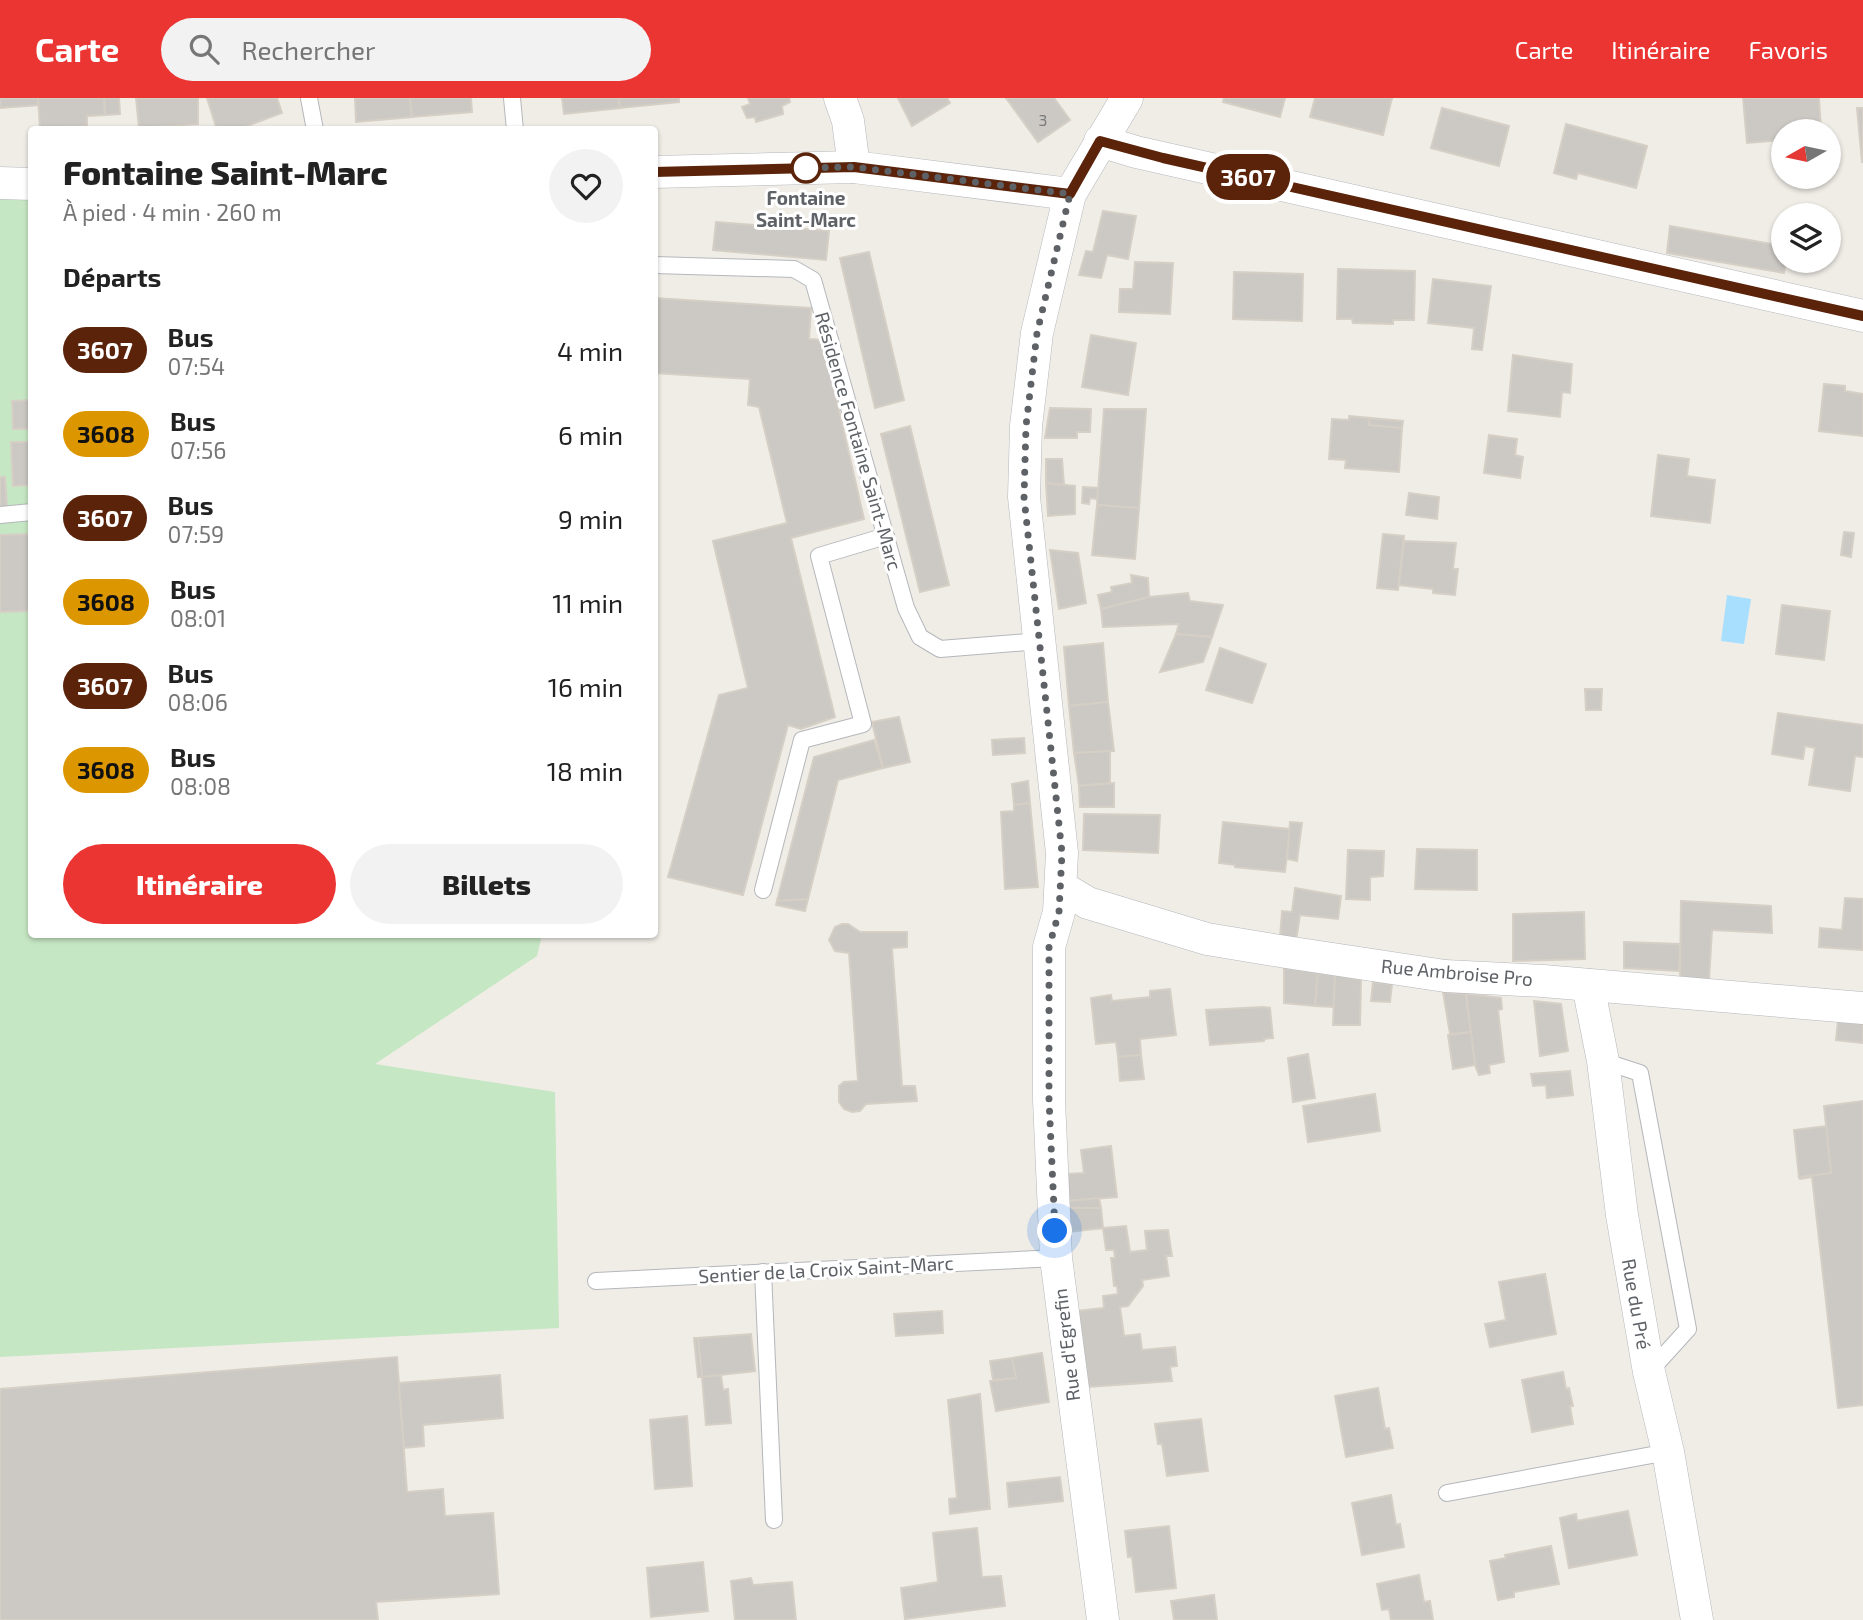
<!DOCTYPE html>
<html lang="fr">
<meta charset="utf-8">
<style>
body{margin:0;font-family:"Exo 2",sans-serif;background:#f2f2f2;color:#222;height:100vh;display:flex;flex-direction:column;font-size:26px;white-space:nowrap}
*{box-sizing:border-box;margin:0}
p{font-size:23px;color:#767676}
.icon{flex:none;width:38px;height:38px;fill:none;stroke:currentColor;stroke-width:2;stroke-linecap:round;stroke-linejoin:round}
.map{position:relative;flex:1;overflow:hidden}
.sheet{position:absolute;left:28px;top:28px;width:630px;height:812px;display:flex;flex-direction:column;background:#fff;border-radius:7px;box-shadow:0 2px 5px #0004}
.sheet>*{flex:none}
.badge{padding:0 14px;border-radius:23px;font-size:24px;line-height:46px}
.needle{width:46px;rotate:261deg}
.tools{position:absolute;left:1771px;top:21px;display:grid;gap:14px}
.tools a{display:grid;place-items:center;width:70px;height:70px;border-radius:50%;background:#fff;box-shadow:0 2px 5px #0004;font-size:35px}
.you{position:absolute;width:35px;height:35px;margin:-18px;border:5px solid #fff;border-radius:50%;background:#1a73e8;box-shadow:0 0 0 10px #1a73e833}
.map>.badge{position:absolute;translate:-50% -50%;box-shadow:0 0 0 4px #fff}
h2{padding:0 35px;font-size:26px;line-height:63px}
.round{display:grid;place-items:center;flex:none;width:74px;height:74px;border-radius:37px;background:#f2f2f2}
.summary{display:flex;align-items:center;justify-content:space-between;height:119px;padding:0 35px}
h1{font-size:33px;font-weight:800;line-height:52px}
.button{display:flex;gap:14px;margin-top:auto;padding:14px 35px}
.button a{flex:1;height:80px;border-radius:42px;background:#ea3533;color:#fff;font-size:28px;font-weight:800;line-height:80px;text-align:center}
.button a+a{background:#f2f2f2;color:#222}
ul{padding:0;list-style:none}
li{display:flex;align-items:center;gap:21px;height:84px;padding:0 35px}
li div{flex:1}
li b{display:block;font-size:26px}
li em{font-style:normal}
li .badge{min-width:77px;font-weight:700;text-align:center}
header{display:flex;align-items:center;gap:42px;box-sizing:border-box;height:98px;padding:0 35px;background:#ea3533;color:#fff}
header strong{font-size:33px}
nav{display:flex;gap:38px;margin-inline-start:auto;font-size:24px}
.search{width:490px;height:63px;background:#f2f2f2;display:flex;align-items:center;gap:18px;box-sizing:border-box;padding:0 24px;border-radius:38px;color:#767676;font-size:26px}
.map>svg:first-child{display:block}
</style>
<header>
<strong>Carte</strong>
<div class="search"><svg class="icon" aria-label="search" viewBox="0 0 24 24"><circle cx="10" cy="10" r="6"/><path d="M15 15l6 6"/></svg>Rechercher</div>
<nav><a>Carte</a><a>Itinéraire</a><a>Favoris</a></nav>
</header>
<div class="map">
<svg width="1863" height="1522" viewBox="0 0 1863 1522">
<rect width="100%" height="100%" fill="#f0ede7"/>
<g fill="#c6e7c3">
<path d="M0,95h31v341l-31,1z"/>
<path d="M31,513l1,323 510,1 -5,21 -162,108 180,28 4,236 -559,29v-745z"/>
</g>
<path fill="#a8dfff" d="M1727,497l24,4 -7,45 -23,-3z"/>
<g fill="#ccc8c4" stroke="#d5cfc5" stroke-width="2">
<path d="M0,0h38l1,7 -39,3z"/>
<path d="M38,0h66l1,17 -18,1v10l-47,2z"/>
<path d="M104,0h15l1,16 -15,1z"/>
<path d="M136,0h62v26l-59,4z"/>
<path d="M207,0h70l5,15 -46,17h-19z"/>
<path d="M355,0h55l2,19 -56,5z"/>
<path d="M410,0h61l1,14 -60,5z"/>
<path d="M562,0h57l1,10 -56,6z"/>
<path d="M619,0h60v4l-59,6z"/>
<path d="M748,0h41l1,4 -8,4 1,8 -27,8 -1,-5 -8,1 -5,-11 8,-3z"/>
<path d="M898,0h49l3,5 -38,23z"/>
<path d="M1006,0h48l16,22 -32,22z"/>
<path d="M1224,0h61l-5,19 -57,-15z"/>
<path d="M1315,0h77l-9,37 -73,-18z"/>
<path d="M1743,0h76l2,33h-38v9l-36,3z"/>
<path d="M1442,10l67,18 -10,40 -68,-18z"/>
<path d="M1857,10h6v54h-1z"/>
<path d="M1566,26l81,22 -11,42 -58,-15 -2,6 -22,-6z"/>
<path d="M1103,113l33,5 -8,43 -21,-4 -6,23 -22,-3 7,-24 7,1z"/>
<path d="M716,124l113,9 -3,29 -113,-10z"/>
<path d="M1670,128l113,20v15h3l-2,12 -117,-20z"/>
<path d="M869,154l35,148 -29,8 -35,-150z"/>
<path d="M1135,164l38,1 -3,51 -51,-2 1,-23h13z"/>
<path d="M1338,171l77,2 -1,49h-21v4l-40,-1 -1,-4h-15z"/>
<path d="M1234,174l69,2 -1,47 -69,-2z"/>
<path d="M1433,181l58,7 -9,64 -10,-1 2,-21 -46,-5z"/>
<path d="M654,200l157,10 -2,31 14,1 41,179 -73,19 44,179 -34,12 -13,-4 -45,170 -75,-18 51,-182 29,-7 -35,-147 74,-18 -28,-116 -11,-2 2,-26 -96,-6z"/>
<path d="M1091,237l45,8 -8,52 -46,-8z"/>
<path d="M1513,257l59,9 -2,29 -8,-1 -2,25 -52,-6z"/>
<path d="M1824,286l21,2v5l18,3v42l-44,-5z"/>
<path d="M32,302v29h-19l-1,-28z"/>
<path d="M1050,310l41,1 -1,23h-13v6h-32z"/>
<path d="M1104,311h42l-7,99 -42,-3z"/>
<path d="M1349,318l21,2 -1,7 33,3 -3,44 -54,-4 1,-8 -17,-1 3,-40 17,1z"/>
<path d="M1370,320l33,3 -1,7 -33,-3z"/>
<path d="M910,328l39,159 -29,7 -39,-158z"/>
<path d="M1489,337l28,4 -2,16 8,2 -3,21 -36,-5z"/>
<path d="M11,344h21v43l-19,1z"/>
<path d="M1658,357l31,4 -2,17 28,4 -5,43 -59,-7z"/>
<path d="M1046,361h16l2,26 -18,-2z"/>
<path d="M0,379h5l2,30h-7z"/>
<path d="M1046,385l29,3v28l-27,2z"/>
<path d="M1083,389l15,1 -1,11 -7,-1 -1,6 -7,-1z"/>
<path d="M1409,395l30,4 -2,22 -31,-4z"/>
<path d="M1097,407l42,3 -4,51 -43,-4z"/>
<path d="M1844,434l10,1 -3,24 -10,-2z"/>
<path d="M32,436v77l-32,1v-77z"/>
<path d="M1383,436l21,2 -6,54 -21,-2z"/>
<path d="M1404,443l52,2 -3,26h5l-3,26 -22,-2v-4l-34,-4z"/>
<path d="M1050,452l28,3 8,50 -27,6z"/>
<path d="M1131,477l17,3 1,19 -48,12 -3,-14 14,-3 -1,-5 21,-4z"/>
<path d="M1188,495l2,8 33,4 -11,32 -36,-3 3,-10 -76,3 -2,-18 48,-12z"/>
<path d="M1782,507l48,6 -6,49 -48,-6z"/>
<path d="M1176,536l36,3 -9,25 -43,10z"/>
<path d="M1103,545l5,59 -39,4 -5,-59z"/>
<path d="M1220,550l46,16 -14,39 -46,-13z"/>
<path d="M1585,591h17l-1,21h-15z"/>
<path d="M1108,604l6,49 -40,2 -5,-47z"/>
<path d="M1778,615l85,12v32l-8,-1 -5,35 -41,-6 6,-37 -10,-2 -2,13 -31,-5z"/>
<path d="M899,619l11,45 -27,6 -11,-46z"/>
<path d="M1024,640l1,15 -32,2 -1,-15z"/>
<path d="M874,642l9,28 -45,12 -30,119 -31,2 37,-144z"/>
<path d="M1110,653v32l-31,3 -5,-33z"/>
<path d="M1028,683l2,22 -16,2 -2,-21z"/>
<path d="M1114,685v24h-34l-1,-21z"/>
<path d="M1030,705l8,84 -33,2 -4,-77 13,-1v-6z"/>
<path d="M1084,716l76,1 -2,38 -75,-3z"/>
<path d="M1223,724l67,7 -5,43 -50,-5v-2l-16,-2z"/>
<path d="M1290,724l12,1 -5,38 -10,-2z"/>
<path d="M1417,751l60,1v40l-62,-1z"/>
<path d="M1348,752l36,1 -1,25 -13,1v23l-24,-1z"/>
<path d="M1295,790l46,8 -3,23 -38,-4 -4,26 -16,-3 2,-27 10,1z"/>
<path d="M1845,800l18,1v51l-44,-3 1,-19 22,2z"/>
<path d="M808,801l-3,12 -29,-6 1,-4z"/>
<path d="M1681,803l90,5 1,27 -60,-3 -3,50 -29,-1z"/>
<path d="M1584,814l1,47 -72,2v-47z"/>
<path d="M842,826h6l12,8h47v15l-15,1 10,138h13l2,15 -51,3 -6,7 -8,1 -8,-3 -5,-7v-16l5,-4 14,-1 -9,-128 -14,-2 -6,-11 6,-13z"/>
<path d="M1624,844l56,2 -1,27 -55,-3z"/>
<path d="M1284,870l34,5 -3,33 -31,-3z"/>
<path d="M1318,875l17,2 -1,32 -19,-1z"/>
<path d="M1335,877l26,5 -1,45h-27z"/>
<path d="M1373,884l19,2 -2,18 -19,-1z"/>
<path d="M1170,891l6,46 -36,4 1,16 -23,2 -2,-15 -20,2 -5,-46 20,-3 1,6 38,-4v-6z"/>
<path d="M1443,894l23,2 5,38 -21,2z"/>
<path d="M1466,896l35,4 1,11 -4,1 6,52 -15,3 1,8 -11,2 -4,-10z"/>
<path d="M1534,903l27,3 7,47 -28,5z"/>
<path d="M1263,909l7,1 3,30 -9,1v2l-54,4 -4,-35z"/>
<path d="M1838,923l25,3v19l-27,-3z"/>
<path d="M1471,934l4,33 -22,4 -5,-34z"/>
<path d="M1308,956l7,44 -22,4 -5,-44z"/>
<path d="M1141,957l3,24 -24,2 -2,-24z"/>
<path d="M1570,973l3,24 -26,3 -1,-13 -13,1 -2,-12z"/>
<path d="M1375,996l5,37 -72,11 -5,-36z"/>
<path d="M1863,1003v304l-25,3 -26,-231 -12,2 -1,-2 32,-4 -7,-67z"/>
<path d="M1826,1028l5,47 -32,4 -5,-47z"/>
<path d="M1111,1048l6,51 -49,4 -1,-27 17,-1 -3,-23z"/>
<path d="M1099,1100l2,10h-33v-7z"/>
<path d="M1068,1110h33l2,20 -34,4z"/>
<path d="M1126,1128l4,26 17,-2 -2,-19 23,-1 4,26h-6l3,20 -27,4 1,6 -15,20 -8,1 4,29 16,-2 2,16 33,-3 2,19 -7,1 2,14 -84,6 -11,-76 27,-3 -1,-12 15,-2 -1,-8h-3l-3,-28h4l-1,-8h-8l-3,-22z"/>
<path d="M1545,1176l11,60 -66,13 -5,-23 21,-4 -7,-38z"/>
<path d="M942,1213l1,22 -47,3 -2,-22z"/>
<path d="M751,1236l4,37 -53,6 -4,-39z"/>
<path d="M694,1240h4l4,39h-4z"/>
<path d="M1042,1255l7,49 -53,9 -6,-30 26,-3 -4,-20z"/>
<path d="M397,1259l10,135 36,-3 2,27 48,-3 6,81 -123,8 2,18h-378v-231z"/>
<path d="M1012,1260l4,20 -23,2 -3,-19z"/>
<path d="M1563,1274l3,17 3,-1 4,18h-3l3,18 -41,8 -10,-52z"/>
<path d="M500,1277l3,43 -80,7 1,21 -20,2 -5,-65z"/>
<path d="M721,1277l2,15 5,-1 3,34 -25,2 -4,-48z"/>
<path d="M1378,1290l7,41 4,-1 4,20 -47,9 -11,-61z"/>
<path d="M980,1296l10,115 -40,5 -1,-15 8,-1 -9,-98z"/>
<path d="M687,1318l5,70 -37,3 -5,-69z"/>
<path d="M1201,1321l7,52 -41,5 -5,-32h-4l-3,-20z"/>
<path d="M1060,1379l3,24 -54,6 -2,-24z"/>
<path d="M1391,1397l5,30 4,-1 4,23 -42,8 -10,-52z"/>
<path d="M1628,1413l9,44 -68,13 -9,-50 16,-4 1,7z"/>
<path d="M1169,1428l7,62 -40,4 -4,-35h-4l-3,-26z"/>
<path d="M977,1430l5,49 19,-1 4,30 -100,13 -4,-31 37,-6 -5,-49z"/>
<path d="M1551,1448l8,38 -45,8v5l-16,3 -8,-39 16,-3 -1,-3z"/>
<path d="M703,1464l5,49 -57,6 -4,-49z"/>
<path d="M1419,1477l5,27 6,-1 3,19h-42l-2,-11 -7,1 -5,-26z"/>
<path d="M751,1480l2,7 39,-3 4,38h-61l-4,-39z"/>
<path d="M1214,1497l3,25h-43l-3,-19z"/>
</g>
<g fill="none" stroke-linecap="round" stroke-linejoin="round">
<g stroke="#b4b7bb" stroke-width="18">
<g id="service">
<path d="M309,0l6,32"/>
<path d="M512,0l3,32"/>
<path d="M654,167l140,4 19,11 93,328 14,29 20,12 100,-8"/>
<path d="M0,417l32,-3"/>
<path d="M763,792l39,-150 61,-16 -44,-168 67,-20"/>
<path d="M1603,963l37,12 48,256 -39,43"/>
<path d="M763,1174l11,248"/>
<path d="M596,1183l460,-23"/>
<path d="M1447,1395l221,-41"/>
</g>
</g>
<g stroke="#b4b7bb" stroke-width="33">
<g id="minor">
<path d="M840,0l8,23 6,46"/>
<path d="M1100,43l36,11 727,164"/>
<path d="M654,74l200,-5 216,27"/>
<path d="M0,85l32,1"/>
<path d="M1061,789l27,16 119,36 79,13 159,24 98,5 320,27"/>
<path d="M1588,887l15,76 19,154 27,157 19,80 29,168"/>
<path d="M1103,1522l-47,-362 -7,-158v-153l10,-35 3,-59 -38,-356 2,-71 11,-93 33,-139 57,-96"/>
</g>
</g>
<use href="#service" stroke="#fff" stroke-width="16"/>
<use href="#minor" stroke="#fff" stroke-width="32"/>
</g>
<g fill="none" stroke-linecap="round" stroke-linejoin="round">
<g stroke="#fff" stroke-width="16">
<path id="line" d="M654,74l200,-5 216,27 30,-53 63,17 700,158"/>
</g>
<use href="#line" stroke="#5a230a" stroke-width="10"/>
<path stroke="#5e6267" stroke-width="7" stroke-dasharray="0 12.6" d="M806,70h-3l51,-1 216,27 -33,139 -11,93 -2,71 38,356 -3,59 -10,35v153l6,131"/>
</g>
<circle fill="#fff" stroke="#5a230a" stroke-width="3.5" cx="806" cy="70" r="14"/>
<g text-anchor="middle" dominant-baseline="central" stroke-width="6" stroke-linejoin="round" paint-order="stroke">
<g font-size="16" fill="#7a7c7e">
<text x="1043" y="21">3</text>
</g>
<g font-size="19" font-weight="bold" fill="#5e6267" stroke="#fff">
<text x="806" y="99">Fontaine<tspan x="806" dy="22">Saint-Marc</tspan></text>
</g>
<g font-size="19" fill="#5e6267" stroke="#fff">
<text transform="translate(859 343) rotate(74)">Résidence Fontaine Saint-Marc</text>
<text transform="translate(1457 874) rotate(5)">Rue Ambroise Pro</text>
<text transform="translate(826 1171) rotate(-3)">Sentier de la Croix Saint-Marc</text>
<text transform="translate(1637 1206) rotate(80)">Rue du Pré</text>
<text transform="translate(1066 1247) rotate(-97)">Rue d'Egrefin</text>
</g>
</g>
</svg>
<div class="tools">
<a><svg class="needle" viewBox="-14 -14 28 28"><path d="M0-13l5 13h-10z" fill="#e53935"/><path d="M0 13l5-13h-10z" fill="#767676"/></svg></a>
<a><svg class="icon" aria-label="layers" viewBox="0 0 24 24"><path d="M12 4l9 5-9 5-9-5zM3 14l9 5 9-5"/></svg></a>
</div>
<div class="you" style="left:1055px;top:1133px"></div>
<b class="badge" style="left:1248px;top:79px;background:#5a230a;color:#fff">3607</b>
<section class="sheet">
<div class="summary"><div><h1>Fontaine Saint-Marc</h1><p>À pied · 4 min · 260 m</p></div><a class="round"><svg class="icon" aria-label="heart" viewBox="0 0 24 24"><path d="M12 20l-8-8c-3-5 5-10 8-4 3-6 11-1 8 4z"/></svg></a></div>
<h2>Départs</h2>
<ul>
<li><span class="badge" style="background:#5a230a;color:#fff">3607</span><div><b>Bus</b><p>07:54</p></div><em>4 min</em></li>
<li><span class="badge" style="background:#dc9600;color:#111">3608</span><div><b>Bus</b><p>07:56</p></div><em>6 min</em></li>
<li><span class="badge" style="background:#5a230a;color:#fff">3607</span><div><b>Bus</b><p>07:59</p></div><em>9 min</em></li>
<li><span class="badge" style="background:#dc9600;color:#111">3608</span><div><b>Bus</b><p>08:01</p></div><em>11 min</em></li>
<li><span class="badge" style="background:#5a230a;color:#fff">3607</span><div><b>Bus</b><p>08:06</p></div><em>16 min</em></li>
<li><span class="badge" style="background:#dc9600;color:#111">3608</span><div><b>Bus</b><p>08:08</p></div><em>18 min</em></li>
</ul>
<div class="button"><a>Itinéraire</a><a>Billets</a></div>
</section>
</div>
